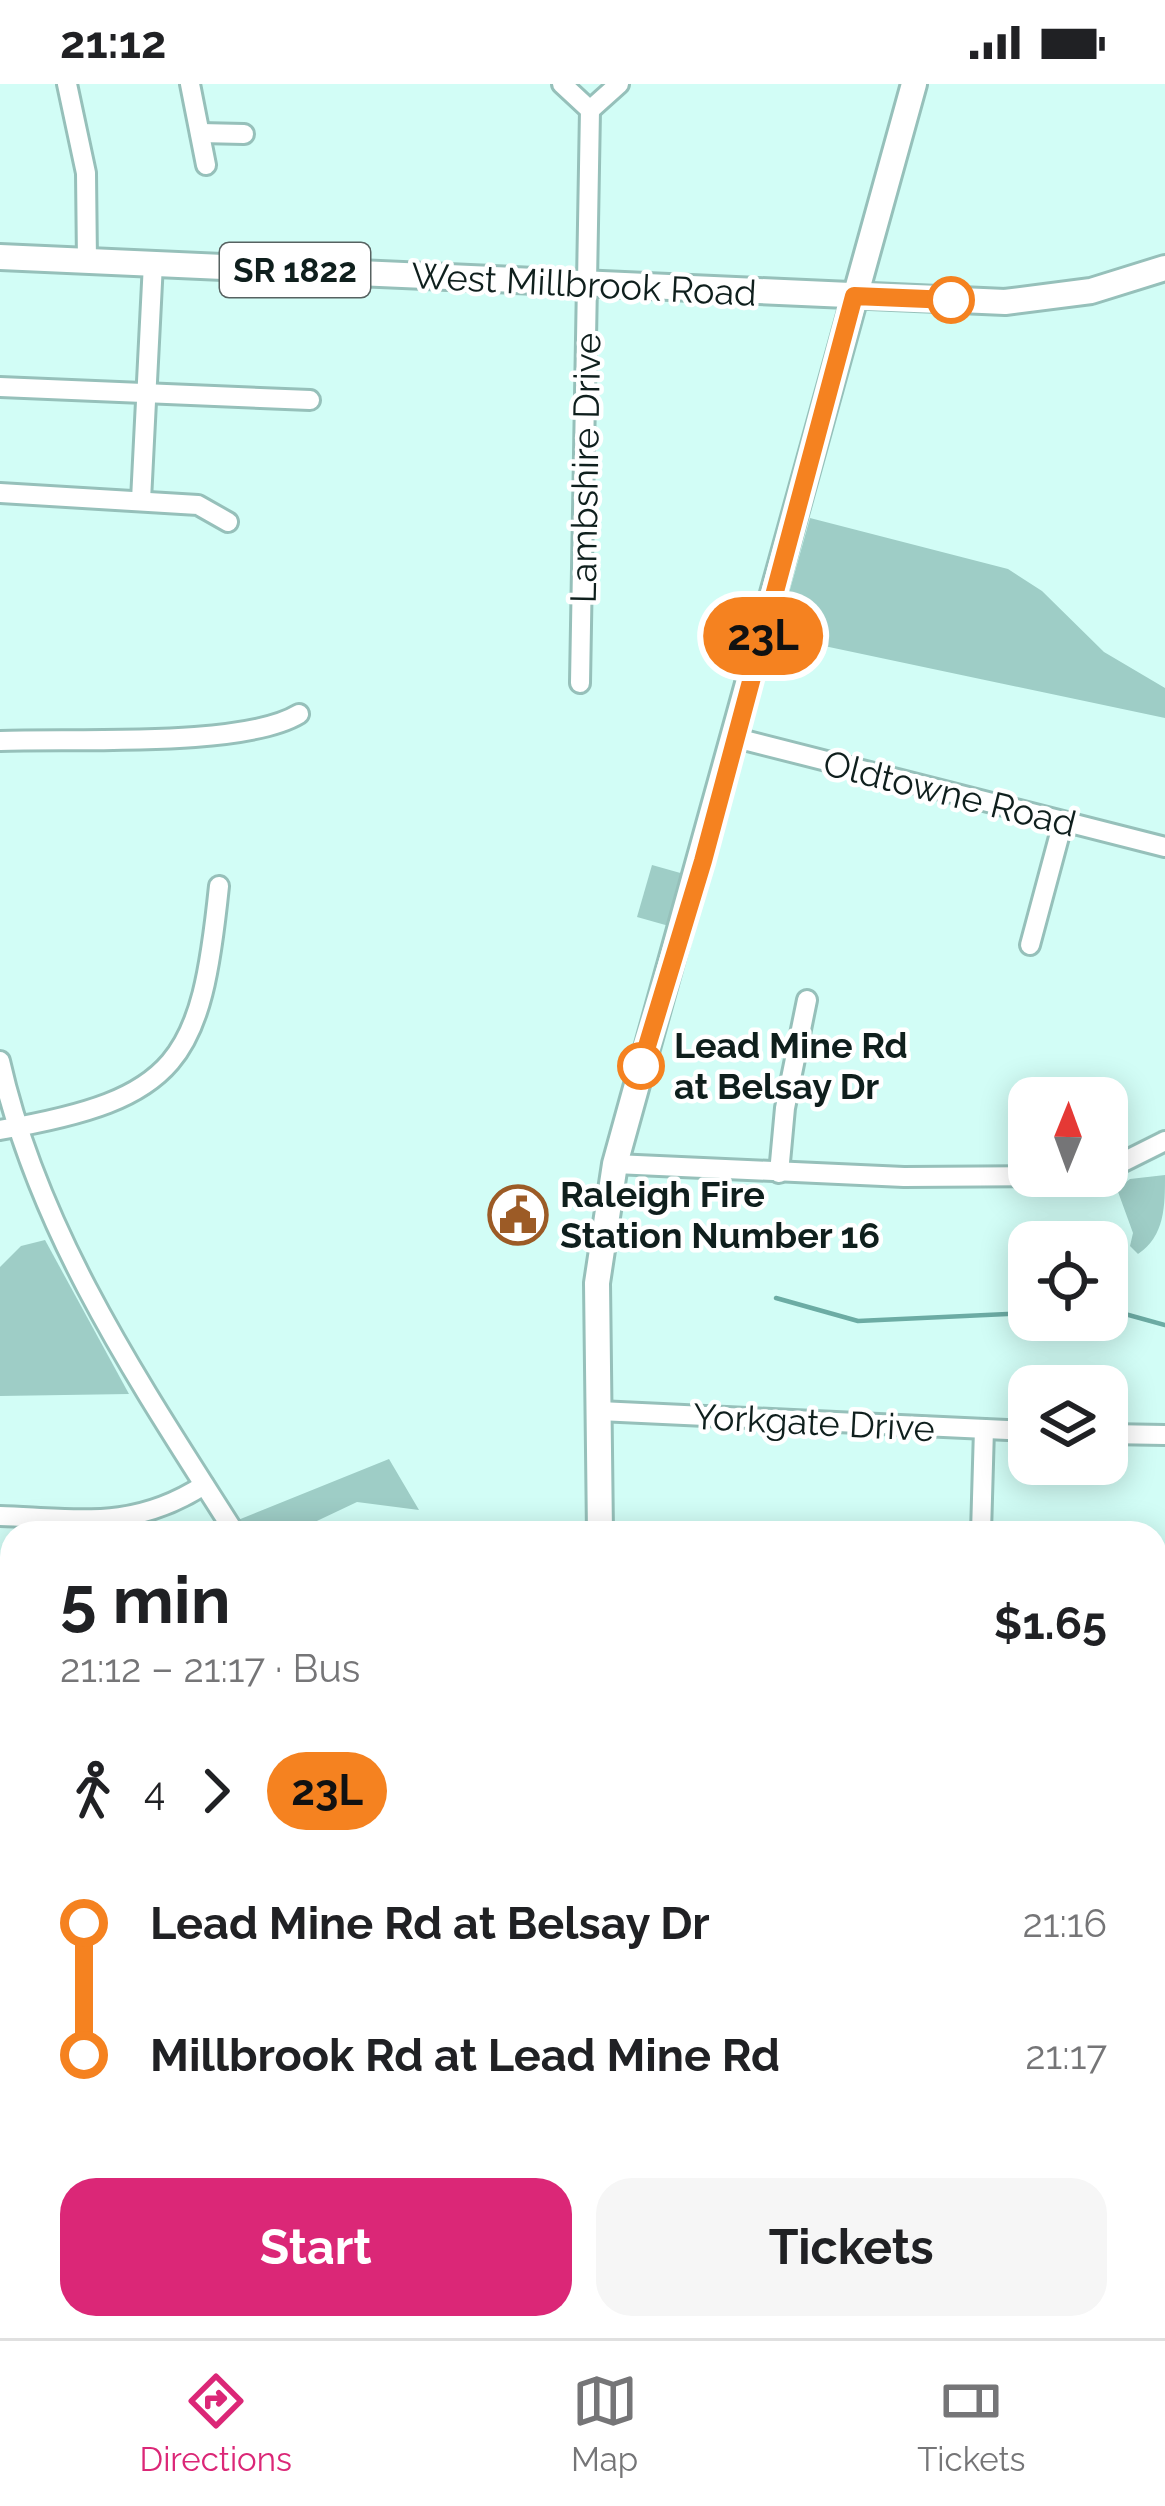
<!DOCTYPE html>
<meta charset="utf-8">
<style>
body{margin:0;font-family:Raleway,sans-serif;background:#f6f6f6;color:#202124;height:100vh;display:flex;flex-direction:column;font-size:45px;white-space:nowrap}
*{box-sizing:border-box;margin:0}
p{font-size:39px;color:#757577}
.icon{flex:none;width:66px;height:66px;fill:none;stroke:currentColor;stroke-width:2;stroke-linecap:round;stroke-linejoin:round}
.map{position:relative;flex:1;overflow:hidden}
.panel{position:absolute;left:0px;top:1437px;width:1167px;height:819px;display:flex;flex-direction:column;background:#fff;border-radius:36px 36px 0 0;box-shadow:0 6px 30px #0003}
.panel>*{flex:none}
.badge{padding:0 24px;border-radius:39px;font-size:42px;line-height:78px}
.needle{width:78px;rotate:1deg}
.tools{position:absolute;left:1008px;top:993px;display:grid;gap:24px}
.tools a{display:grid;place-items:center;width:120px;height:120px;border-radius:24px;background:#fff;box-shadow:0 6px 30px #0003;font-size:60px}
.map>.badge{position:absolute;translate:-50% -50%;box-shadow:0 0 0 6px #fff}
.legs{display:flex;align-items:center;gap:18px;height:132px;padding:0 60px;font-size:39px}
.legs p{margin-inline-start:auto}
.head{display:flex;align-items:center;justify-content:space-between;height:204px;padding:0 60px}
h1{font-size:66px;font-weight:700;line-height:90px}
.button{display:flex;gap:24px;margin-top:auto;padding:24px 60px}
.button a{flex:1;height:138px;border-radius:36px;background:#db2777;color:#fff;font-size:48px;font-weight:700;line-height:138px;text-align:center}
.button a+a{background:#f6f6f6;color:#202124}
ul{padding:0 60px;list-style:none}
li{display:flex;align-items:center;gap:42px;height:132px;font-size:45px}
li i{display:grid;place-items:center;width:18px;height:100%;margin:0 15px;background:currentColor}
li i::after{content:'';width:30px;height:30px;margin:-15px;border:9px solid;border-radius:50%;background:#fff}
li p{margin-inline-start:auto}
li:first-child i{background:linear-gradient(#0000 50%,currentColor 0)}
li:last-child i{background:linear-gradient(currentColor 50%,#0000 0)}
.status{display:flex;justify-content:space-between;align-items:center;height:84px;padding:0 60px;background:#fff;direction:ltr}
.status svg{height:33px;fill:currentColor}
.tabs{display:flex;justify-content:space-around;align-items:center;height:168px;border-top:3px solid #e0e0e0;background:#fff;font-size:33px;color:#757577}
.tabs a{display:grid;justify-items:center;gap:6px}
.tabs .active{color:#db2777}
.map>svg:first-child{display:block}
</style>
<div class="status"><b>21:12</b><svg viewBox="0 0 49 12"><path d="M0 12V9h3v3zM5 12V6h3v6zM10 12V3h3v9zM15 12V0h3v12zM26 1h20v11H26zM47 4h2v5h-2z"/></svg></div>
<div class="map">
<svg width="1165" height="2254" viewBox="0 0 1165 2254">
<rect width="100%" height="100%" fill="#d2fdf6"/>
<g fill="#9ecdc6">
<path d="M810,434l198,51 34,22 62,61 61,36v30l-388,-82z"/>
<path d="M652,781l32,9 -15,52 -32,-9z"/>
<path d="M1165,1091c0,31 0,61 -27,79l-8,-8 3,-13 -16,-44 13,-10z"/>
<path d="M45,1156l84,154 -129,2v-129l21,-21z"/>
<path d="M389,1375l30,51 -62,-8 -57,27 1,4h-55l-8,-13z"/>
</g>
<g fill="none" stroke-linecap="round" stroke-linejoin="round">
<g stroke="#6caca4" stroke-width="4.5">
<path d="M776,1214l82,23 171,-8"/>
<path d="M1107,1225l58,16"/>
<path d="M241,2254l5,-10"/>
</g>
<g stroke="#96c0ba" stroke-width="24">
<g id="minor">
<path d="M67,0l19,89 1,88"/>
<path d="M190,0l16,81"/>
<path d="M562,0l28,26 29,-26"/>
<path d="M200,49l44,1"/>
<path d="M0,303l310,13"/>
<path d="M0,409l198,12 30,17"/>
<path d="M141,416l12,-237"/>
<path d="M580,599l10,-573"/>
<path d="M736,654l429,109"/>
<path d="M0,657c71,-3 243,7 299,-27"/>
<path d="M1030,861l33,-123"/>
<path d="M0,977c39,174 141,324 235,472"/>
<path d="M0,1046c180,-31 201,-69 219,-244"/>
<path d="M615,1080l289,13 181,-1"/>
<path d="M1107,1086l58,-29"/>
<path d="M779,1089l6,-65 22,-108"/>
<path d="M599,1327l430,20"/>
<path d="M1107,1350l58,1"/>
<path d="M0,1432c80,3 134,14 204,-31"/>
<path d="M981,1449l3,-104"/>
<path d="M0,1840c14,37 0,91 7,136"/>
<path d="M1155,1900h10"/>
<path d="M0,2177l12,1"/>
<path d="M1155,2196h10"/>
<path d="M0,2214l12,7"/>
<path d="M1052,2244l5,10"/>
<path d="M480,2254l2,-10"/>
</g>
</g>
<g stroke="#96c0ba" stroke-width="30">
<g id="major">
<path d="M0,173l1005,45 86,-11 74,-23"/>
<path d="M600,1449l-3,-250 18,-119 299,-1080"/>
<path d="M497,2254l2,-10"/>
</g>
</g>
<use href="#minor" stroke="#fff" stroke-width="18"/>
<use href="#major" stroke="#fff" stroke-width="24"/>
</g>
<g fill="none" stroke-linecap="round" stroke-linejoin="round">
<g stroke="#fff" stroke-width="27">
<path id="line-1" d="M641,982l62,-205 151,-565 97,4"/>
</g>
<use href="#line-1" stroke="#f58220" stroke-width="18"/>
</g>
<defs>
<g id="civic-ring" transform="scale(3)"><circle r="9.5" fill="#fff" stroke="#9c5b26" stroke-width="1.5"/><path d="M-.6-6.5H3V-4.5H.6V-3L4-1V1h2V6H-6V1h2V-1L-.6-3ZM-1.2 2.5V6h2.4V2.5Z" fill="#9c5b26"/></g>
</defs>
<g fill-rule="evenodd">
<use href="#civic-ring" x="518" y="1131"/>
</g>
<g fill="#fff" stroke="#f58220" stroke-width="6">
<circle cx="951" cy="216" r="21"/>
<circle cx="641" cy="982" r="21"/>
</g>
<g text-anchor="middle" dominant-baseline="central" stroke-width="9" stroke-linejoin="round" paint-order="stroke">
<rect fill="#fff" stroke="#576261" stroke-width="3" x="220" y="159" width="150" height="54" rx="9"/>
<g font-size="33" font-weight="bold" fill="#0f1f1d">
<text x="295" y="186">SR 1822</text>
</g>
<g font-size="36" fill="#0f1f1d" stroke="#fff">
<text transform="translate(584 200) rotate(3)">West Millbrook Road</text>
<text transform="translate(585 384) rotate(-89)">Lambshire Drive</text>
<text transform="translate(950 709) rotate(14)">Oldtowne Road</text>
<text transform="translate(814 1338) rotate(3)">Yorkgate Drive</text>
</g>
<g font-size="36" font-weight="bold" fill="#0f1f1d" stroke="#fff" text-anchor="start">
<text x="674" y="961">Lead Mine Rd<tspan x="674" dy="41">at Belsay Dr</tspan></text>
</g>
<g font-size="36" font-weight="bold" fill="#0f1f1d" stroke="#fff" text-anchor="start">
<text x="560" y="1110">Raleigh Fire<tspan x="560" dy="41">Station Number 16</tspan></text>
</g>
</g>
</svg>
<div class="tools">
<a><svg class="needle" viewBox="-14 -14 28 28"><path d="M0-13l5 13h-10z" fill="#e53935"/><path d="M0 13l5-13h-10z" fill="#757577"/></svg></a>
<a><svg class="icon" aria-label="locate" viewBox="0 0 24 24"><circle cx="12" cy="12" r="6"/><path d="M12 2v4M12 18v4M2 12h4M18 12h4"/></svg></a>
<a><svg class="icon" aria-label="layers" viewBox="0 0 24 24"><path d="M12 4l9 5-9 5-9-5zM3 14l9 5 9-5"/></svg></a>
</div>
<b class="badge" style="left:763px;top:552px;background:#f58220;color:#111">23L</b>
<section class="panel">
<div class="head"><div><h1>5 min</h1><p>21:12 – 21:17 · Bus</p></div><b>$1.65</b></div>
<div class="legs"><svg class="icon" aria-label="walk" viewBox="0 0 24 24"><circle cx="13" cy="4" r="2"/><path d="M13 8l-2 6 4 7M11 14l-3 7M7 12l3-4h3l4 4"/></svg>4<svg class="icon" aria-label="forward" viewBox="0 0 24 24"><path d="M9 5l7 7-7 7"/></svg><b class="badge" style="background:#f58220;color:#111">23L</b></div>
<ul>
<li><i style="color:#f58220"></i><b>Lead Mine Rd at Belsay Dr</b><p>21:16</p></li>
<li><i style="color:#f58220"></i><b>Millbrook Rd at Lead Mine Rd</b><p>21:17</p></li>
</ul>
<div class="button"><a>Start</a><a>Tickets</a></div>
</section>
</div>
<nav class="tabs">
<a class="active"><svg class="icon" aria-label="directions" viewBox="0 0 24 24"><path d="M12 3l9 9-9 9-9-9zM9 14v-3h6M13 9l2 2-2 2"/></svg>Directions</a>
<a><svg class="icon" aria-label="map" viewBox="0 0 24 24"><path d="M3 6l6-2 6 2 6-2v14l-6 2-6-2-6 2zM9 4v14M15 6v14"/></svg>Map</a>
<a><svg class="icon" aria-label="tickets" viewBox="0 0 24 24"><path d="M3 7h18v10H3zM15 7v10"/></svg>Tickets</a>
</nav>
